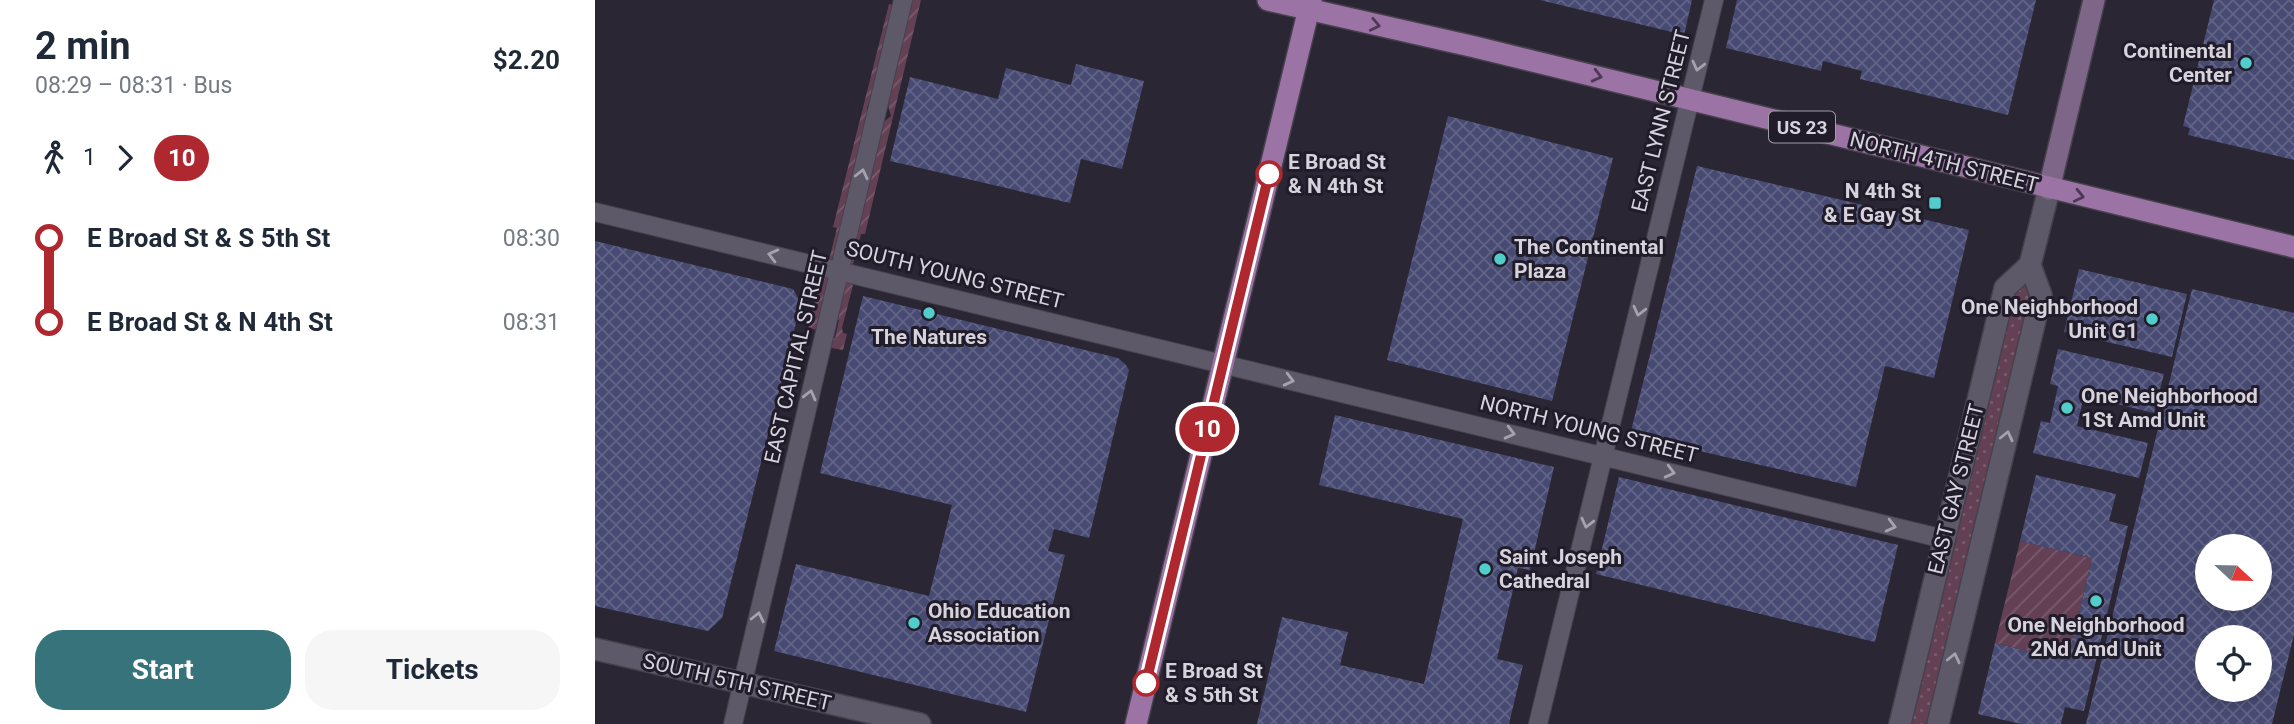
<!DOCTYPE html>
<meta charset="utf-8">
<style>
body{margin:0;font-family:Roboto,sans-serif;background:#f6f6f7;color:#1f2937;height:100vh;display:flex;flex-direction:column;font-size:26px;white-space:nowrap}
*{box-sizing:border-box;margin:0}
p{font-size:23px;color:#747a83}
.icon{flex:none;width:38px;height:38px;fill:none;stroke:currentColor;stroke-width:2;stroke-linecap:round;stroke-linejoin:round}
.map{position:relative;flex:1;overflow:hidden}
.details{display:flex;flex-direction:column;background:#fff;width:595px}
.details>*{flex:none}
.badge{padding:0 14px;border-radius:23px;font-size:24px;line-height:46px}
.needle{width:46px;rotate:112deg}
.tools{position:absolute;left:1600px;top:534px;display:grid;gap:14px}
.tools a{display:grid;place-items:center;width:77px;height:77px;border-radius:50%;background:#fff;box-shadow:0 4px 10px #0003;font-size:35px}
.map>.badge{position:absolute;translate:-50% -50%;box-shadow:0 0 0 4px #fff}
.legs{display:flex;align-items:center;gap:10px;height:77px;padding:0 35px;font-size:23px}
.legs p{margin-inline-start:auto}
.head{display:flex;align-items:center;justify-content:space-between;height:119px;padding:0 35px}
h1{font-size:38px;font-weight:700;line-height:52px}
.cta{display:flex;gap:14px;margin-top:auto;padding:14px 35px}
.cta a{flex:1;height:80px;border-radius:28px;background:#36737a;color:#fff;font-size:28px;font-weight:700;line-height:80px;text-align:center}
.cta a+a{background:#f6f6f7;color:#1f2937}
ul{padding:0 35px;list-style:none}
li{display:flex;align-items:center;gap:24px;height:84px;font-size:26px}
li i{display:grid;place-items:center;width:10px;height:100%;margin:0 9px;background:currentColor}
li i::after{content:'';width:18px;height:18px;margin:-9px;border:5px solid;border-radius:50%;background:#fff}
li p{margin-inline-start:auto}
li:first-child i{background:linear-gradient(#0000 50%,currentColor 0)}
li:last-child i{background:linear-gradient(currentColor 50%,#0000 0)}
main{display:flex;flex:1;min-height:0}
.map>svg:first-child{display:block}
</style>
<main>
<section class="details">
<div class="head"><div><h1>2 min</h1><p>08:29 – 08:31 · Bus</p></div><b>$2.20</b></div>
<div class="legs"><svg class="icon" aria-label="walk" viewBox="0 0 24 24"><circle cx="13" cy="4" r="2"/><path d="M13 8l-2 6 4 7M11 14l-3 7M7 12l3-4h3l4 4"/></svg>1<svg class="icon" aria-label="forward" viewBox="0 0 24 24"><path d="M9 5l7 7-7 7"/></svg><b class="badge" style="background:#af272f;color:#fff">10</b></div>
<ul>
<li><i style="color:#af272f"></i><b>E Broad St &amp; S 5th St</b><p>08:30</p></li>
<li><i style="color:#af272f"></i><b>E Broad St &amp; N 4th St</b><p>08:31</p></li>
</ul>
<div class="cta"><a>Start</a><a>Tickets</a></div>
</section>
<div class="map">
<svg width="1699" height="724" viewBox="0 0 1699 724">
<defs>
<pattern id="grass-dots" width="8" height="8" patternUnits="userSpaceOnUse" patternTransform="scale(1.75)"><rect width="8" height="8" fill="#644055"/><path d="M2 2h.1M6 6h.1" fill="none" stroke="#795b6d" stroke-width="1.8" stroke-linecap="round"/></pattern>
<pattern id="garden-furrows" width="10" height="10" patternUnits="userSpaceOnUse" patternTransform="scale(1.75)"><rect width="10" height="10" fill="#644055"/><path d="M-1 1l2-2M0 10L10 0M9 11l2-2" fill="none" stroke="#795b6d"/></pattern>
<pattern id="building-cross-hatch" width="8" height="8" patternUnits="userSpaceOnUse" patternTransform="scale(1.75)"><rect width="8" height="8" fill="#474b73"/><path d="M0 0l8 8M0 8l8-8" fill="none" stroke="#616486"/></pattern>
</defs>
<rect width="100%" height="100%" fill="#2b2633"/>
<path fill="url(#grass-dots)" d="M1435,265l11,31 -103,428h-38l105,-436z"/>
<g fill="url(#garden-furrows)">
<path d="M315,0h11l-56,234h-4l-13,49 5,2 -11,43 1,5 4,1 -4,16 -17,-3 1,-6 8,-3 4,-18 -4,-2 45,-193 11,-9 -7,-26z"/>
<path d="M294,4l10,3 -13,58 -19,42 3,13 -53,210 -9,-2 13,-52h4l12,-48 -4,-1z"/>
<path d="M1425,541l72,17 -24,103 -73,-18z"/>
</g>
<g fill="url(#building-cross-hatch)" fill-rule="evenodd">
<path d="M945,0h152l-8,35z"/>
<path d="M1142,0h299l-28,115 -148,-36 2,-8 -39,-10 -2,10 -95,-23z"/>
<path d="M1619,0h80v160l-106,-25 2,-7 -7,-2z"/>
<path d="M481,64l68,17 -22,88 -41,-10 -11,44 -180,-42 20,-84 88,22 8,-31 65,17z"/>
<path d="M853,116l165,42 -61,243 -165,-41z"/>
<path d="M1102,166l272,64 -35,148 -49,-12 -29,121 -226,-52z"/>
<path d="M0,241l198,48 8,14 -79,315 -14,13 -113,-25z"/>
<path d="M1484,269l108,25 -15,63 -108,-25z"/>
<path d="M1597,289l102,24v322l-22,89h-186zM1612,546h52v52h-52zM1612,637h52v53h-52z"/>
<path d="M268,296l255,62 8,7 3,5 -40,168 -35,-9 -6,22 17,4 -39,157 -252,-61 22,-87 133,32 23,-91 -132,-32z"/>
<path d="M1463,349l106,25 -10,39 -70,-17 -7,30 71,17 -9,35 -106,-25 8,-32 9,2 8,-37 -8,-2z"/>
<path d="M740,415l219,52 -24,103 -12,-2 -21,91 26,6 -14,59h-252l25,-107 66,15 -8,33 84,19 39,-165 -144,-34z"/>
<path d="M1441,475l80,19 -7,27 19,5 -44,185 -19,-4 -4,17h-40l-43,-10 17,-71 73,18 24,-103 -72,-17z"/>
<path d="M1024,477l279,68 -23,97 -279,-68z"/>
</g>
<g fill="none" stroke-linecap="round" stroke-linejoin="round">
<g stroke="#46414d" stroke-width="20">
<g id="lane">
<path d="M0,212l1349,327"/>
<path d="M138,724l170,-724"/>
<path d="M943,724l176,-724"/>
</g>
</g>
<g stroke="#46414d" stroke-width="24">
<g id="street">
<path d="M0,649l325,75"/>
<path d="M1305,724l105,-436 25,-23"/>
<path d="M1343,724l103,-429 -11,-30 19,-76"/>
</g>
</g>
<g stroke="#46414d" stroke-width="24">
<path id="secondary" d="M1454,189l45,-189"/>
</g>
<g stroke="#46414d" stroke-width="24">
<g id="primary">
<path d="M673,0l207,47 819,200"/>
<path d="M541,724l175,-724"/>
</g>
</g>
<use href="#lane" stroke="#5e5968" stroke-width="18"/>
<use href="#street" stroke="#5e5968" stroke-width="21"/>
<use href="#secondary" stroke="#7d6687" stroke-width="21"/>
<use href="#primary" stroke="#9c73a5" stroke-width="21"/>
</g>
<defs><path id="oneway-chevron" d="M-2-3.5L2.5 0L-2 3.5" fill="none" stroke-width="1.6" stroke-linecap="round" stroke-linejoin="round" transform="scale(1.75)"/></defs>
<g stroke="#4c3a54">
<use href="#oneway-chevron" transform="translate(780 25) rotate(12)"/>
<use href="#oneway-chevron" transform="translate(1002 76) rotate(14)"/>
<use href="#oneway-chevron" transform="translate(1484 196) rotate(13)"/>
</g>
<g stroke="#a6a2ae">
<use href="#oneway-chevron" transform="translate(1103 66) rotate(104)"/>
<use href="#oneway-chevron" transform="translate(267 174) rotate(-77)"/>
<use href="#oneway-chevron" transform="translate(178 255) rotate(-166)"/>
<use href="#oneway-chevron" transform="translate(1044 311) rotate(104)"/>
<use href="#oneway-chevron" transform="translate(694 380) rotate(14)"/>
<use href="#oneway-chevron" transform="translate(215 395) rotate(-76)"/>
<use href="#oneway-chevron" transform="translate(915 433) rotate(14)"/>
<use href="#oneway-chevron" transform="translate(1412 436) rotate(-77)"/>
<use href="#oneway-chevron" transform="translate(1075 472) rotate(14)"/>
<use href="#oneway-chevron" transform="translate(992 523) rotate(104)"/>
<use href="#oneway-chevron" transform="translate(1296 526) rotate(14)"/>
<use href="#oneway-chevron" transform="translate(163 617) rotate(-77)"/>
<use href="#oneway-chevron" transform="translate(1359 658) rotate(-77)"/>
</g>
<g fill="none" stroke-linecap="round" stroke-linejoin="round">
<g stroke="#fff" stroke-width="16">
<path id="line-1" d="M551,683l123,-509"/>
</g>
<use href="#line-1" stroke="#af272f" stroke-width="10"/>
</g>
<g fill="#53cdcb" stroke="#211c29" stroke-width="2.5">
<circle cx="1651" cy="63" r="7"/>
<rect x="1333" y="196" width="14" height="14" rx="3.5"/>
<circle cx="905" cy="259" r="7"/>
<circle cx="334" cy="313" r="7"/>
<circle cx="1557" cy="319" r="7"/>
<circle cx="1472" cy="408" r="7"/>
<circle cx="890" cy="569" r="7"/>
<circle cx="1501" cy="601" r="7"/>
<circle cx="319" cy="623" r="7"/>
</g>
<g fill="#fff" stroke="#af272f" stroke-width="3.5">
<circle cx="674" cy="174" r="12"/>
<circle cx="551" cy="683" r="12"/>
</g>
<g text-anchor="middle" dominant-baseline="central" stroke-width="6" stroke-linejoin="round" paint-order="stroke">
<rect fill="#211c29" stroke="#a09ca7" stroke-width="2" x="1174" y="111.5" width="66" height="31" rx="5"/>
<g font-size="19" font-weight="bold" fill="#d6d3dd">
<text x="1207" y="127">US 23</text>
</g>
<g font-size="21" font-weight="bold" fill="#d6d3dd" stroke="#211c29" text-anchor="start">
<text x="1637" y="51" text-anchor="end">Continental<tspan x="1637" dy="24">Center</tspan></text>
<text x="1326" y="191" text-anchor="end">N 4th St<tspan x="1326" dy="24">&amp; E Gay St</tspan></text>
<text x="919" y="247">The Continental<tspan x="919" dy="24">Plaza</tspan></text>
<text x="1543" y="307" text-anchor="end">One Neighborhood<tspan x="1543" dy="24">Unit G1</tspan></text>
<text x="334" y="337" text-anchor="middle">The Natures</text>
<text x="1486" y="396">One Neighborhood<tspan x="1486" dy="24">1St Amd Unit</tspan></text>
<text x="904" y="557">Saint Joseph<tspan x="904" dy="24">Cathedral</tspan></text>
<text x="333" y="611">Ohio Education<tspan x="333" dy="24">Association</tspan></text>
<text x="1501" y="625" text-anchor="middle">One Neighborhood<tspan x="1501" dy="24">2Nd Amd Unit</tspan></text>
</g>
<g font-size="21" fill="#d6d3dd" stroke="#211c29">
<text transform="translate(1066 121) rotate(-76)">EAST LYNN STREET</text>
<text transform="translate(1349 162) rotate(14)">NORTH 4TH STREET</text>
<text transform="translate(360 275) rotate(14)">SOUTH YOUNG STREET</text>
<text transform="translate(201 357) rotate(-77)">EAST CAPITAL STREET</text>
<text transform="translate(994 429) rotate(14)">NORTH YOUNG STREET</text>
<text transform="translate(1361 489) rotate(-76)">EAST GAY STREET</text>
<text transform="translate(142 682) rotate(13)">SOUTH 5TH STREET</text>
</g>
<g font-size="21" font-weight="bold" fill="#d6d3dd" stroke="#211c29" text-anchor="start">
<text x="693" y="162">E Broad St<tspan x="693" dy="24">&amp; N 4th St</tspan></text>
<text x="570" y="671">E Broad St<tspan x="570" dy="24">&amp; S 5th St</tspan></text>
</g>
</g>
</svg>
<div class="tools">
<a><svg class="needle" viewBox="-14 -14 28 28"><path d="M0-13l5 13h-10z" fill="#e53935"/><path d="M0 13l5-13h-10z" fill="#747a83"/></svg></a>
<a><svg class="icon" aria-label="locate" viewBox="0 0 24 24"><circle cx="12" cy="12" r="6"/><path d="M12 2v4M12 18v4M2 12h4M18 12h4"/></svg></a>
</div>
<b class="badge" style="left:612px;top:429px;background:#af272f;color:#fff">10</b>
</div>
</main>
